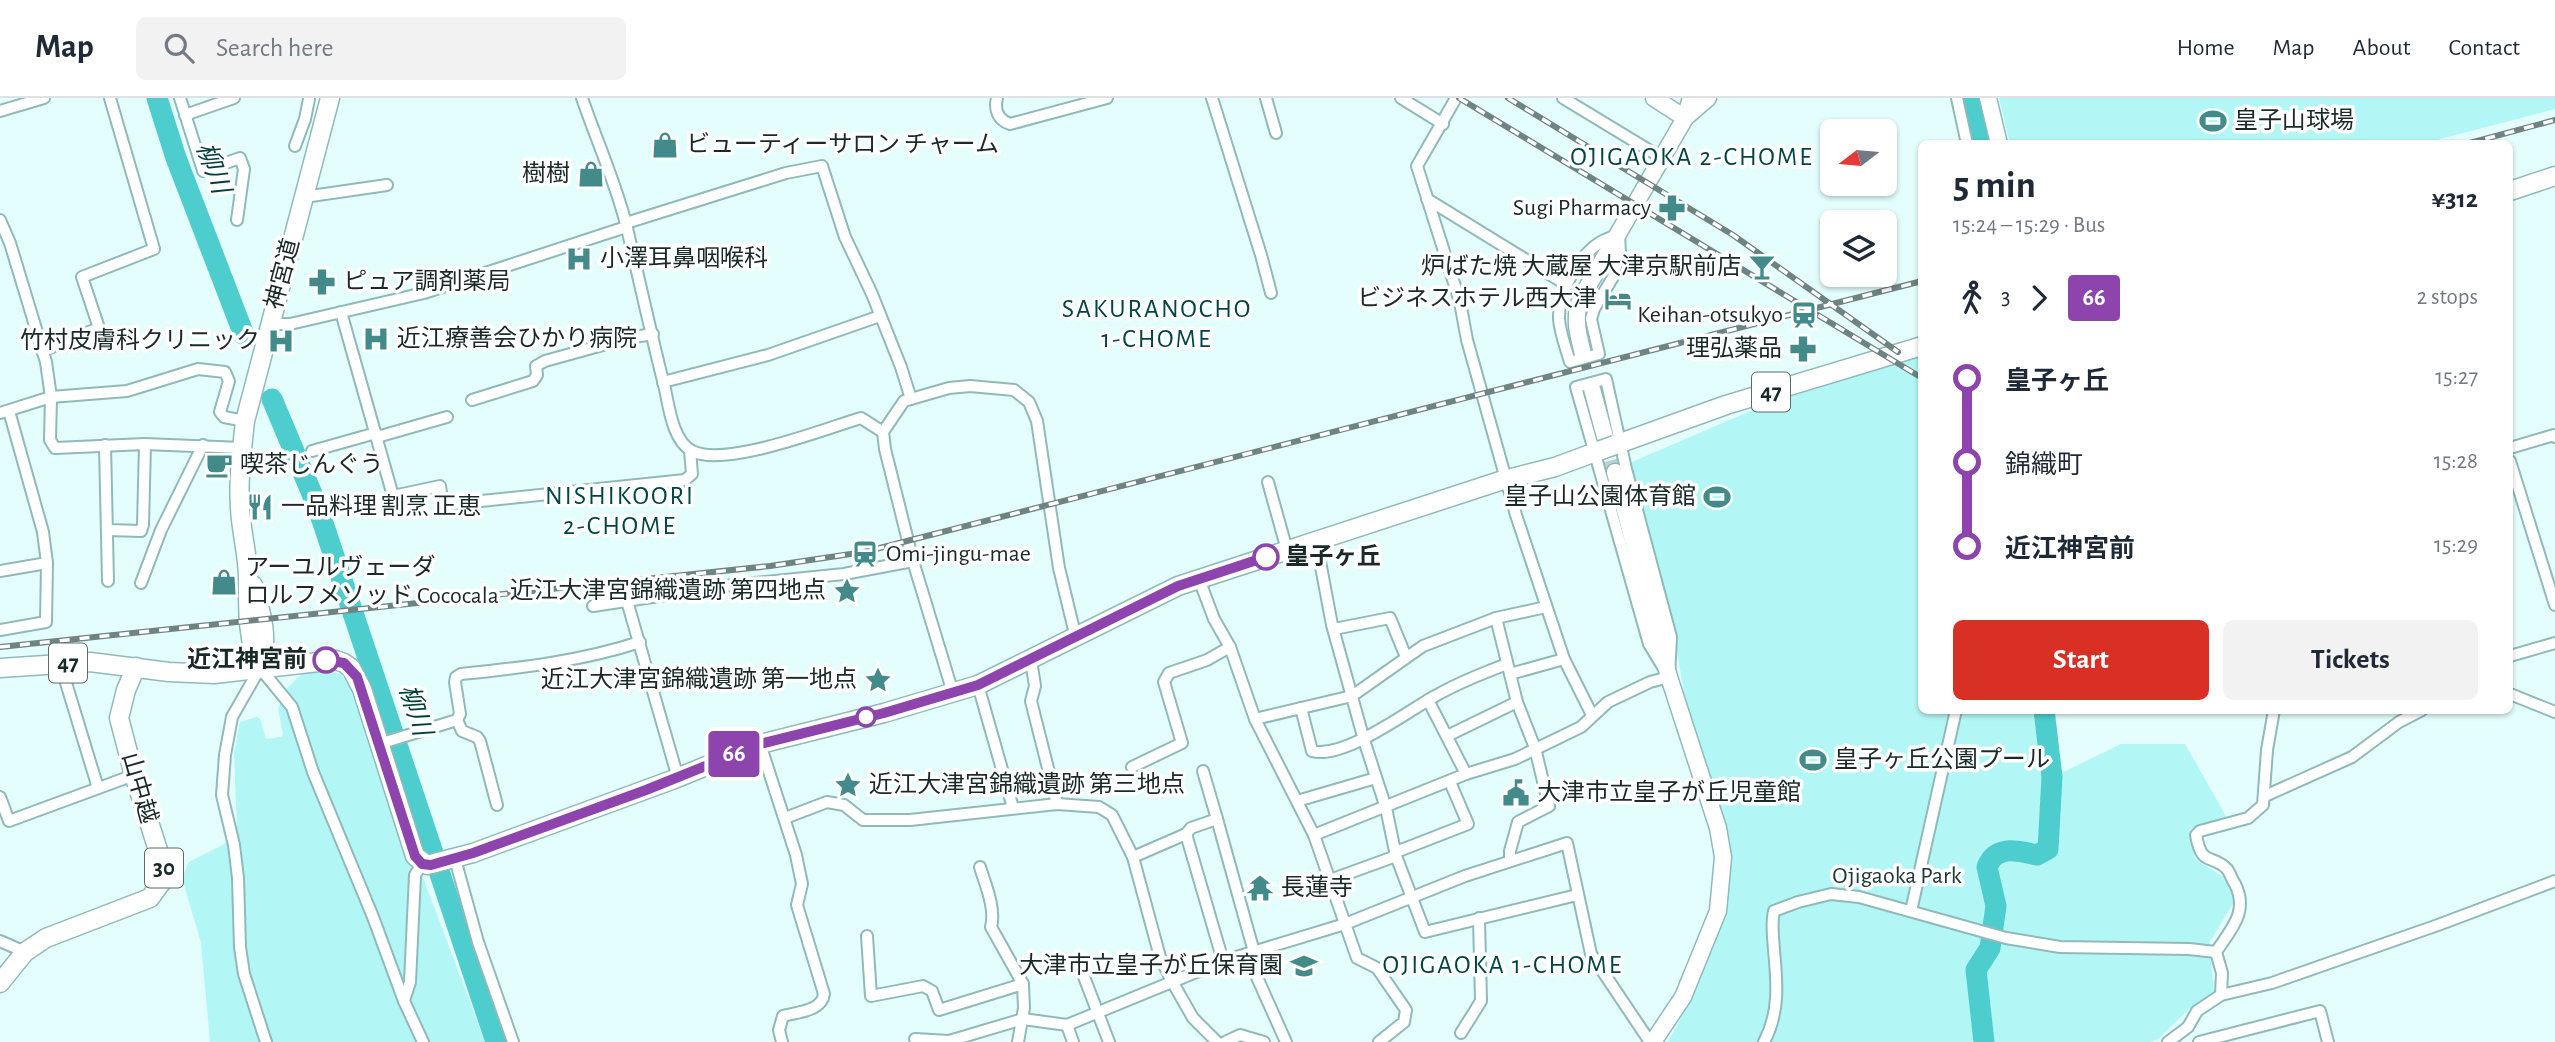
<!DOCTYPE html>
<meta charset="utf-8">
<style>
body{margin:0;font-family:"Alegreya Sans","Noto Sans JP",sans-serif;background:#f2f2f3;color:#1f2937;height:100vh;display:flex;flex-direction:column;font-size:26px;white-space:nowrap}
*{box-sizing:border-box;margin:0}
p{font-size:23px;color:#747a83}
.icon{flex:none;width:38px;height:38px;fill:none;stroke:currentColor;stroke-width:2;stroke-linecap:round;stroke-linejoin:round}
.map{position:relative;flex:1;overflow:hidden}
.drawer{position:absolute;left:1918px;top:42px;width:595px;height:574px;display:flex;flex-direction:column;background:#fff;border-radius:10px;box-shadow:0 2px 5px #0004}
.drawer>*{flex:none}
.badge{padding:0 14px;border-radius:5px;font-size:24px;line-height:46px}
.needle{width:46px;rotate:254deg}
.controls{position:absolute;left:1820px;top:21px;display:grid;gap:14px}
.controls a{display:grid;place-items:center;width:77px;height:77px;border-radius:10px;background:#fff;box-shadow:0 2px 5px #0004;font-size:35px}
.map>.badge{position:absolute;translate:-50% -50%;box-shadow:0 0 0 4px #fff}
.legs{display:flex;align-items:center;gap:10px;height:77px;padding:0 35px;font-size:23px}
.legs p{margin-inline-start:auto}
.headline{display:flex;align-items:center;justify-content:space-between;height:119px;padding:0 35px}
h1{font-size:38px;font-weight:600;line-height:52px}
.button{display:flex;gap:14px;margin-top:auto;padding:14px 35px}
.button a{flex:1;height:80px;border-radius:10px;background:#d93025;color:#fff;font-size:28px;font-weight:600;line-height:80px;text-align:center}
.button a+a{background:#f2f2f3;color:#1f2937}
ul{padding:0 35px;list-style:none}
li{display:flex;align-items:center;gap:24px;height:84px;font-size:26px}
li i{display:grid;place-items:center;width:10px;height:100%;margin:0 9px;background:currentColor}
li i::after{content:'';width:18px;height:18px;margin:-9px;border:5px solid;border-radius:50%;background:#fff}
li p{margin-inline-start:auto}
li:first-child i{background:linear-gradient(#0000 50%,currentColor 0)}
li:last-child i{background:linear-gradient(currentColor 50%,#0000 0)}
header{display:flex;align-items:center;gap:42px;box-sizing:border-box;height:98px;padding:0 35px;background:#fff;border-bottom:2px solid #e0e1e3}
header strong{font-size:33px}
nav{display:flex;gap:38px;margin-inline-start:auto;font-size:24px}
.search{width:490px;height:63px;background:#f2f2f3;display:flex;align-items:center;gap:18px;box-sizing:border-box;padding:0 24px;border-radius:10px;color:#747a83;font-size:26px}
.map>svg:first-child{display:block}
</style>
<header>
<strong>Map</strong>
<div class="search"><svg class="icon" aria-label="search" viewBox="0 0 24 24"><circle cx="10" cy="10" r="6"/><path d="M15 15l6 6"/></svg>Search here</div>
<nav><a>Home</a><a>Map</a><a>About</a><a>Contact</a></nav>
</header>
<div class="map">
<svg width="2555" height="944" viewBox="0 0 2555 944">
<rect width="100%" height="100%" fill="#e4fefd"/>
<g fill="#b2f7f6">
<path d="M1999,0h556v11l-130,34 -415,1z"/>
<path d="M1921,255l1,357 125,1 10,64 64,-31h64l42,74 -38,11 6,30 28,18 12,23 -26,43 5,48 -25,18 -31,30 -7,3h-483l22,-41 36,-86 5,-45 -13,-66 -33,-106 -8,-46 -47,-184 2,-6 130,-56z"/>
<path d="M323,571l18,5 11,15 133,353h-275l-9,-99 -19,-65 7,-16 39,-20 9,-12 -3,-77 6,-31 17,-5 3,2 6,20 15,-2 2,-3 -5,-25 9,-21 15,-14z"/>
</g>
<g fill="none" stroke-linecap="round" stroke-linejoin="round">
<g stroke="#4dcdcd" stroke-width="21">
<path d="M157,0l19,60 68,177"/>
<path d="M1973,0l11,46"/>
<path d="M272,301l46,109 178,534"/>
<path d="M1984,944l-8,-72 14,-22 6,-42 -9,-39c9,-23 31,-16 50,-12l11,-6 4,-72 -8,-67"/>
</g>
<g stroke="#bbd4d3" stroke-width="16" stroke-dasharray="16 8" stroke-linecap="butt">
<path d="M1583,256l9,35"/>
<path d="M1605,339l10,35"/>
</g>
<g stroke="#90bab9" stroke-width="14">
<g id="street">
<path d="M180,0l23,73 37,-13 4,11 -7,51"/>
<path d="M582,0c14,41 33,83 44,126 13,55 25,110 39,165 4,19 8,52 27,62 33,17 132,-22 169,-33l22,14"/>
<path d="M997,0c-3,12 1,22 13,26l97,-26"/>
<path d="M1212,0l49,157 10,38"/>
<path d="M1266,0l10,35"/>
<path d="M1401,0l42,26"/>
<path d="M1456,0l-39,68 43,136 7,38 49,175 48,144 28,56"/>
<path d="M1563,0l99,60"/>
<path d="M1957,0l10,46"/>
<path d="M0,13l44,-13"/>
<path d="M185,17l49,-17"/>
<path d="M295,48l10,-27 4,-20"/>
<path d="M304,99l83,-12"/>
<path d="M1427,101l140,86"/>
<path d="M0,122l10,23 36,119 5,35 -1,43 5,8 90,-4 97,4"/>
<path d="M626,125l160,-50 36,-7 23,71 27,57 29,73 10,32"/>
<path d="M1619,136l1,19 -7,24 -19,32 -3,10 8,35 -29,8c-4,-14 -10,-29 -11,-43 -1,-26 19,-62 40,-76 6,-4 14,-6 20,-9z"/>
<path d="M341,214l52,184 47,-10 3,19 242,-25 7,-6 -2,-24"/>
<path d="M270,226h20l134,-31 202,-66"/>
<path d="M42,253l57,-23 -17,-51 72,-28 -44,-151"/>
<path d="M1606,281l20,90 45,168 -2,40 -20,-33 -73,-257z"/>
<path d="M663,284l105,-27 112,-39"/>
<path d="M472,302l61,-19 4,-6 -1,-9 9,-5 83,-23 25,-4"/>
<path d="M0,315l51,-16 76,-6 71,-22 27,3 4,9 -9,31 4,5 21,4"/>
<path d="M377,339l70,-20"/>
<path d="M105,347l3,136"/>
<path d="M2510,350l44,-13 1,2"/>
<path d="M312,353l64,-18"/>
<path d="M2510,363l45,144"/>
<path d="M1268,384l19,68"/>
<path d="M107,432l34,1 2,-6 2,-81"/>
<path d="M1316,442l16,85 32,115 22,68 10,48 29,76 152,-37"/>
<path d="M0,473l47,-8 -4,-31 -34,-121"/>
<path d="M1199,481l15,40 16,28 25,72 59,116 43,123 20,10 29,42 -2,12 -25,20"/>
<path d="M141,485l20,-53 42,-85"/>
<path d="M627,503l51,177"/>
<path d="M593,508l132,-20 119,-12 69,-13"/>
<path d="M1496,520l21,84 18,46 14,58 -31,16 -8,29v10"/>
<path d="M1334,531l56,-11 16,39"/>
<path d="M0,532l46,-8 1,-59"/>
<path d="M2510,558l45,-13"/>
<path d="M1031,562l4,26 -4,15 26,103"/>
<path d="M60,565l38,125"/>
<path d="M1510,576l54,-15"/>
<path d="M978,587l35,123"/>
<path d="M953,595l-40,-132 -28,-112 -2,-17 21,-31 45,-13 21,-2 44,4 15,12 8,19 22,147 17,70"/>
<path d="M2510,596l45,18"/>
<path d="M1428,602l38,74"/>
<path d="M1301,610l11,43c32,9 97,-41 125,-56 23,-13 46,-22 70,-31"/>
<path d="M1255,621l97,-23 71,-50 73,-28 50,-11"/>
<path d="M457,622l5,11 15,6 3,4 17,64"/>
<path d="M1447,638l70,-34"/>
<path d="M379,646l78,-24 3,-6 -5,-32 1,-5 5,-3c60,-6 121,-13 179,-32"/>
<path d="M760,646l36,111 6,29 -5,21 27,89c-2,17 -26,18 -41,22l-4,14 3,12"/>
<path d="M1132,669l50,-24 -18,-61 5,-9 38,-13 23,-13"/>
<path d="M1203,673l14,48"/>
<path d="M2265,698l87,-39 47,-35 23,-12"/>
<path d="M0,699l9,24 125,-46"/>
<path d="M1297,703l79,-23"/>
<path d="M785,720l42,-16 17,3 19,15h47l147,-16 42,3 13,8 21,42 27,100 13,26 20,35 24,24"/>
<path d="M1186,736l37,127"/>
<path d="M1314,737l152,-61 49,-15 66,-32 27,-25 42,-20 19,-5"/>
<path d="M1396,754l72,-28 -18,-42"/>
<path d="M1133,759l53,-23 5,-6 26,-9 37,133"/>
<path d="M455,761l23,83 35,100"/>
<path d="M422,766l-7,11 -5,107 -6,19 19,41"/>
<path d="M980,769c5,17 16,41 11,60l32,57 1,24 -6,34"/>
<path d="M1330,782l66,-24"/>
<path d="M1911,813l45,-201"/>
<path d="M867,838l4,60 52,-10 9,5 7,19 84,-26"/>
<path d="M0,843l25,11"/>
<path d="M1247,857l39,87"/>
<path d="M1081,871l28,73"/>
<path d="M2221,897l1,-22 -6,-21c15,-23 33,-40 19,-68 -3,-4 -5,-11 -8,-15 -16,-16 -25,-1 -31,-34l4,-4 48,-13 15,-13 4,-55 7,-40"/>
<path d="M1067,927l6,17"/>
<path d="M1461,935l20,-32 -2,-83"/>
<path d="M915,941l34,2 74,-22 44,6 156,-64 122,-37 120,-48 102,-33 24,111 59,88"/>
<path d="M266,944l-22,-68 -4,-27 -2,-69 -4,-33 -12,-50 3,-40 7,-38 28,-49 32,39 21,65 60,145 31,84"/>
<path d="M1225,944l15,-7 24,7"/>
<path d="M1764,944c16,-30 13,-60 10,-92 -1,-14 -3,-26 0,-39l24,-9 33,-8 28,3 147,41 54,9 129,2 27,3"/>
<path d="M2168,944l20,-15 9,-16 24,-16 51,-12 166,-58 117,-44"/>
<path d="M2199,944l121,-31 8,31"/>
</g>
</g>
<g stroke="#90bab9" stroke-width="19">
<g id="secondary">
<path d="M1654,0l31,20"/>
<path d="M1988,0l11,46"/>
<path d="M1686,19l22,-19"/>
<path d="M1583,256c-5,-20 -10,-36 -2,-56l104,-180 6,-20"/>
<path d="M1592,291l13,48"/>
<path d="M1615,374l54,205 49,151 5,29 -5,54 -35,86 -30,45"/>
</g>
</g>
<g stroke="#90bab9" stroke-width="21">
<g id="primary">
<path d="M2510,93l45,-15"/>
<path d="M1615,347l111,-40 196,-59"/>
<path d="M253,487c9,28 16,55 7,83"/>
<path d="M0,570l90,-6 79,10 45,2 122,-14 8,3 7,5 11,21 53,167 12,9 46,-12 199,-73 88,-36 124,-31 94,-28 200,-99 322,-105 55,-14 46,-17"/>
<path d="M260,570c-13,-28 -12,-59 -12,-90 0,-23 -7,-47 -8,-70 -2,-29 2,-59 5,-87l85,-323"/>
<path d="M0,885l25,-31 21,-14 104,-40 13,-18 1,-11 -30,-94 -15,-57 7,-28 10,-23"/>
</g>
</g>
<use href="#street" stroke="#fff" stroke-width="10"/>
<use href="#secondary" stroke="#fff" stroke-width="16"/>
<use href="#primary" stroke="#fff" stroke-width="18"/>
<g stroke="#6f8382" stroke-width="6">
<g id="rail">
<path d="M1459,0l463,280"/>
<path d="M1508,0l225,137 165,117"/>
<path d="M2466,46l89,-24"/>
<path d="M0,549l770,-81 94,-14 1058,-271"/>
</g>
</g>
<use href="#rail" stroke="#fff" stroke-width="3.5" stroke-dasharray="10" stroke-linecap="butt"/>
<g stroke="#90bab9" stroke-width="21" stroke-linecap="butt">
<path id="primary-bridge" d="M1601,352l14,-5"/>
</g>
<use href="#primary-bridge" stroke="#fff" stroke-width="18"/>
</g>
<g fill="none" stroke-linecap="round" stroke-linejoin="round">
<g stroke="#fff" stroke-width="16">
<path id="line-1" d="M326,562l18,3 13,14 58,179 7,8 9,1 42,-12 173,-63 114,-46 124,-31 94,-28 200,-99 88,-29"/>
</g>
<use href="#line-1" stroke="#8e44ad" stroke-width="10"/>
</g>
<defs>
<g id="stadium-bare" transform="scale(2.1)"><path d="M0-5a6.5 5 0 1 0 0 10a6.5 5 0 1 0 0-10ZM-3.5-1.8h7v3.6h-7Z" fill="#438b8b" stroke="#fff" stroke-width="2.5" paint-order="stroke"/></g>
<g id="shop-bare" transform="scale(2.1)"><path d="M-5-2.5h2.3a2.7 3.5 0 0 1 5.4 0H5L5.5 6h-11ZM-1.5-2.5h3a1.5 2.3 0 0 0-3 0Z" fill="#438b8b" stroke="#fff" stroke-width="2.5" paint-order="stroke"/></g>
<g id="pharmacy-bare" transform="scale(2.1)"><path d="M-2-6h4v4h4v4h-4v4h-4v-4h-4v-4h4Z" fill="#438b8b" stroke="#fff" stroke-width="2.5" paint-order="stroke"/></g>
<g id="hospital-bare" transform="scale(2.1)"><path d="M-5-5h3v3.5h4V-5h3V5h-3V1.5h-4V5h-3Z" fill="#438b8b" stroke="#fff" stroke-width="2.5" paint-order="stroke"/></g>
<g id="bar-bare" transform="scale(2.1)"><path d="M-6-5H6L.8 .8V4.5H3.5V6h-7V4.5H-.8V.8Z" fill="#438b8b" stroke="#fff" stroke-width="2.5" paint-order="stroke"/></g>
<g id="hotel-bare" transform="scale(2.1)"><path d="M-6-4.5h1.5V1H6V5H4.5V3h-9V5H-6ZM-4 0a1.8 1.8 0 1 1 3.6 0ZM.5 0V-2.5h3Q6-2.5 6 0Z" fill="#438b8b" stroke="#fff" stroke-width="2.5" paint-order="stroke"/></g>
<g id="station-bare" transform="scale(2.1)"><path d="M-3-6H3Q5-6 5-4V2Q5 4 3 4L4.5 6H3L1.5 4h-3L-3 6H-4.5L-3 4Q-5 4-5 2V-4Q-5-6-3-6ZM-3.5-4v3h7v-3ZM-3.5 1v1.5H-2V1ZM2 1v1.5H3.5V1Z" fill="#438b8b" stroke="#fff" stroke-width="2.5" paint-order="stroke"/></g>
<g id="cafe-bare" transform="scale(2.1)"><path d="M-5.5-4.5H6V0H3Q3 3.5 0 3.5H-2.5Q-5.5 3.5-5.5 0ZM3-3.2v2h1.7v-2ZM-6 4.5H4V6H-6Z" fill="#438b8b" stroke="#fff" stroke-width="2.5" paint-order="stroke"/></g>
<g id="restaurant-bare" transform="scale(2.1)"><path d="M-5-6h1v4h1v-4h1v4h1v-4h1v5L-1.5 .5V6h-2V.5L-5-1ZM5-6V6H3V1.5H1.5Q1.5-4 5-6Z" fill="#438b8b" stroke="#fff" stroke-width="2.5" paint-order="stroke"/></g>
<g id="sight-bare" transform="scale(2.1)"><path d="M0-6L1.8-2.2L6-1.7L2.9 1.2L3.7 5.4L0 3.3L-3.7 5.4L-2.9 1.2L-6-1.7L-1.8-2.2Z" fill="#438b8b" stroke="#fff" stroke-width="2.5" paint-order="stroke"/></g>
<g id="civic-bare" transform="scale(2.1)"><path d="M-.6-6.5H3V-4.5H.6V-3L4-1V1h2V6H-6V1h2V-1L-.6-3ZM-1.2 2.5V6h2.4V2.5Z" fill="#438b8b" stroke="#fff" stroke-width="2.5" paint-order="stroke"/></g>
<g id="temple-bare" transform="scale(2.1)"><path d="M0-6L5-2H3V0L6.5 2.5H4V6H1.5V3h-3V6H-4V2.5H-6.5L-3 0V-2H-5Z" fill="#438b8b" stroke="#fff" stroke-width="2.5" paint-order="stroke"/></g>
<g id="school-bare" transform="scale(2.1)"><path d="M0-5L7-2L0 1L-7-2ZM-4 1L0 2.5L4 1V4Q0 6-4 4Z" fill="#438b8b" stroke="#fff" stroke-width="2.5" paint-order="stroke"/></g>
</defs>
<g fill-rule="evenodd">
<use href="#stadium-bare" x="2213" y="23"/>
<use href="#shop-bare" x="665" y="47"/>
<use href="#shop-bare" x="591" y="76"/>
<use href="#pharmacy-bare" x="1672" y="110"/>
<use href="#hospital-bare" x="579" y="161"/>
<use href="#bar-bare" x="1762" y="169"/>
<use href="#pharmacy-bare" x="322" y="184"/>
<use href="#hotel-bare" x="1618" y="201"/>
<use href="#station-bare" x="1804" y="217"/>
<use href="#hospital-bare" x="376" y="241"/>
<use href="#hospital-bare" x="281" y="243"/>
<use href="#pharmacy-bare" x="1803" y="251"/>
<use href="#cafe-bare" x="219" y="367"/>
<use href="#stadium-bare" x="1717" y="399"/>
<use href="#restaurant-bare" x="260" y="409"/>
<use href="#station-bare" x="865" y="456"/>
<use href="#shop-bare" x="224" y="484"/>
<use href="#sight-bare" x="847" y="493"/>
<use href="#sight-bare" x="878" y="582"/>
<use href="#stadium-bare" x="1813" y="662"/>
<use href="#sight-bare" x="848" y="687"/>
<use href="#civic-bare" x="1516" y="695"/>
<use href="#temple-bare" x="1260" y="790"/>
<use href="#school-bare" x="1304" y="868"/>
</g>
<g fill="#fff" stroke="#8e44ad" stroke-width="3.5">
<circle cx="1266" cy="459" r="12"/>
<circle cx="326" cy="562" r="12"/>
<circle cx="866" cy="619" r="9"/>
</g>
<g text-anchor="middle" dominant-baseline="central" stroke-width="7" stroke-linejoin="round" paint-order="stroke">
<g fill="#fff" stroke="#5e6a69" stroke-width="2">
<rect x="1752" y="274.5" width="38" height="39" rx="5"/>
<rect x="49" y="545.5" width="38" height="39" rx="5"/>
<rect x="145" y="750.5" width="38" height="39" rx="5"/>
</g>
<g font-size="23" font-weight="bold" fill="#192a29">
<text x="1771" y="294">47</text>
<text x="68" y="565">47</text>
<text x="164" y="770">30</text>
</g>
<g font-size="24" fill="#192a29" stroke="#fff" text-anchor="start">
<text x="2234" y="23">皇子山球場</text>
<text x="686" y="47">ビューティーサロン チャーム</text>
<text x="570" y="76" text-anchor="end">樹樹</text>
<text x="1651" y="110" text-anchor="end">Sugi Pharmacy</text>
<text x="600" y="161">小澤耳鼻咽喉科</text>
<text x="1741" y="169" text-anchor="end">炉ばた焼 大蔵屋 大津京駅前店</text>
<text x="343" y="184">ピュア調剤薬局</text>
<text x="1597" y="201" text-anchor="end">ビジネスホテル西大津</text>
<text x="1783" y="217" text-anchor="end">Keihan-otsukyo</text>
<text x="397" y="241">近江療善会ひかり病院</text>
<text x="260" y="243" text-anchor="end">竹村皮膚科クリニック</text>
<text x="1782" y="251" text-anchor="end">理弘薬品</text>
<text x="240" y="367">喫茶じんぐう</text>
<text x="1696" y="399" text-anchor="end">皇子山公園体育館</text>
<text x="281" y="409">一品料理 割烹 正恵</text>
<text x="886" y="456">Omi-jingu-mae</text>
<text x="245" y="470">アーユルヴェーダ<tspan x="245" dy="28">ロルフメソッド Cococala</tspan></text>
<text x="826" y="493" text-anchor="end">近江大津宮錦織遺跡 第四地点</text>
<text x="857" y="582" text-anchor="end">近江大津宮錦織遺跡 第一地点</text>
<text x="1834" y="662">皇子ヶ丘公園プール</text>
<text x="869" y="687">近江大津宮錦織遺跡 第三地点</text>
<text x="1537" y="695">大津市立皇子が丘児童館</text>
<text x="1281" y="790">長蓮寺</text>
<text x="1283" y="868" text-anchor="end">大津市立皇子が丘保育園</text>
</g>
<g font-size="24" fill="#192a29" stroke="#fff">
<text transform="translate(283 176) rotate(-75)">神宮道</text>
<text transform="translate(139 690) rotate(74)">山中越</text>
</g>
<g font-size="24" font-weight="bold" fill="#192a29" stroke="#fff" text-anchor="start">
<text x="1285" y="459">皇子ヶ丘</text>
<text x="307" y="562" text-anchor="end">近江神宮前</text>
</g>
<g font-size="24" fill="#213737" stroke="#fff">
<text x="1897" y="778">Ojigaoka Park</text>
</g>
<g font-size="26" letter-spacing="2" fill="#004545" stroke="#fff">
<text x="1692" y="59">OJIGAOKA 2-CHOME</text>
<text x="1157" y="211">SAKURANOCHO<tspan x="1157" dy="30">1-CHOME</tspan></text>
<text x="620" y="398">NISHIKOORI<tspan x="620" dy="30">2-CHOME</tspan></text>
<text x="1503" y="867">OJIGAOKA 1-CHOME</text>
</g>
<g font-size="26" font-style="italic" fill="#013f3f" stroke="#fff">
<text transform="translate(213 70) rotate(70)">柳川</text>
<text transform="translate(415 612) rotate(72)">柳川</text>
</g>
</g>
</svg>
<div class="controls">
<a><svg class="needle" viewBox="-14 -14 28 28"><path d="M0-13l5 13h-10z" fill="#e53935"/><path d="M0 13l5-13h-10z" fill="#747a83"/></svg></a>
<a><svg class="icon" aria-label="layers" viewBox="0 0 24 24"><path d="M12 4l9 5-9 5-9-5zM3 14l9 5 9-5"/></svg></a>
</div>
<b class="badge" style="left:734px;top:656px;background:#8e44ad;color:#fff">66</b>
<section class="drawer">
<div class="headline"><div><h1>5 min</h1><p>15:24 – 15:29 · Bus</p></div><b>¥312</b></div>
<div class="legs"><svg class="icon" aria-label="walk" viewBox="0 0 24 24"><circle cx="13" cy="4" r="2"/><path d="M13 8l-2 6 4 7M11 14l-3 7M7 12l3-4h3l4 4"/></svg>3<svg class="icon" aria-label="forward" viewBox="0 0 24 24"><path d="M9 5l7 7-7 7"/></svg><b class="badge" style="background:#8e44ad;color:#fff">66</b><p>2 stops</p></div>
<ul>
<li><i style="color:#8e44ad"></i><b>皇子ヶ丘</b><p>15:27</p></li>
<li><i style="color:#8e44ad"></i><span>錦織町</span><p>15:28</p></li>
<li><i style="color:#8e44ad"></i><b>近江神宮前</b><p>15:29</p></li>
</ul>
<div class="button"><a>Start</a><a>Tickets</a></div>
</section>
</div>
